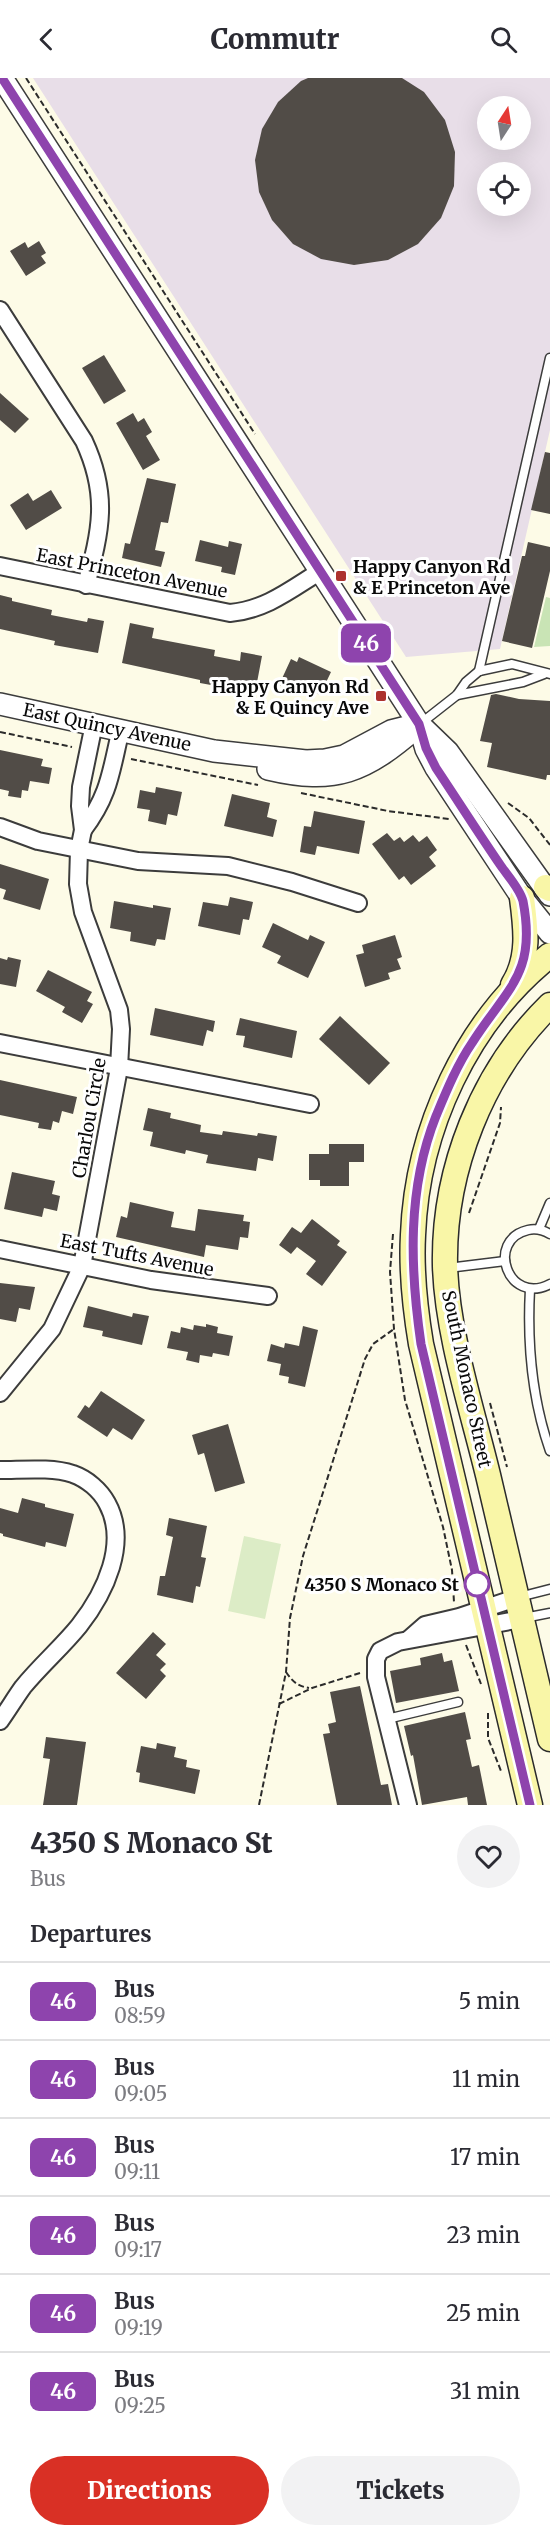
<!DOCTYPE html>
<style>
body{margin:0;font-family:Merriweather,serif;background:#f2f2f3;color:#2b2b33;height:100vh;display:flex;flex-direction:column;font-size:22px;white-space:nowrap}
*{box-sizing:border-box;margin:0}
p{font-size:20px;color:#7c7c81}
.icon{flex:none;width:33px;height:33px;fill:none;stroke:currentColor;stroke-width:2;stroke-linecap:round;stroke-linejoin:round}
.map{position:relative;height:1727px;overflow:hidden}
.details{display:flex;flex-direction:column;background:#fff;flex:1}
.details>*{flex:none}
.badge{padding:0 12px;border-radius:9px;font-size:21px;line-height:39px}
.needle{width:39px;rotate:12deg}
.tools{position:absolute;left:477px;top:18px;display:grid;gap:12px}
.tools a{display:grid;place-items:center;width:54px;height:54px;border-radius:50%;background:#fff;box-shadow:0 6px 24px #0002;font-size:30px}
.map>.badge{position:absolute;translate:-50% -50%;box-shadow:0 0 0 3px #fff}
h2{padding:0 30px;font-size:22px;line-height:54px}
.round{display:grid;place-items:center;flex:none;width:63px;height:63px;border-radius:32px;background:#f2f2f3}
.headline{display:flex;align-items:center;justify-content:space-between;height:102px;padding:0 30px}
h1{font-size:28px;font-weight:800;line-height:45px}
.primary-button{display:flex;gap:12px;margin-top:auto;padding:12px 30px}
.primary-button a{flex:1;height:69px;border-radius:36px;background:#d93025;color:#fff;font-size:24px;font-weight:800;line-height:69px;text-align:center}
.primary-button a+a{background:#f2f2f3;color:#2b2b33}
ul{padding:0;list-style:none}
li{display:flex;align-items:center;gap:18px;height:78px;padding:0 30px;border-top:2px solid #e1e1e2}
li div{flex:1}
li b{display:block;font-size:22px}
li em{font-style:normal}
li .badge{min-width:66px;font-weight:700;text-align:center}
header{display:flex;justify-content:space-between;align-items:center;height:78px;padding:0 30px;background:#fff;font-size:27px;font-weight:800}
.map>svg:first-child{display:block}
</style>
<header><svg class="icon" aria-label="back" viewBox="0 0 24 24"><path d="M15 5l-7 7 7 7"/></svg>Commutr<svg class="icon" aria-label="search" viewBox="0 0 24 24"><circle cx="10" cy="10" r="6"/><path d="M15 15l6 6"/></svg></header>
<div class="map">
<svg width="550" height="1727" viewBox="0 0 550 1727">
<rect width="100%" height="100%" fill="#fdfbe7"/>
<path fill="#e8dee8" fill-rule="evenodd" d="M33,0h517v352l-50,219 -94,8zM488,28h32v34h-32zM488,94h32v34h-32z"/>
<path fill="#c9e4b5" d="M546,519l4,1v48l-16,1z"/>
<path fill="#dcecc6" d="M244,1458l37,8 -16,75 -37,-8z"/>
<g fill="#514c47">
<path d="M308,0h94l22,14 21,28 10,32 -1,34 -13,32 -23,26 -30,16 -34,5 -33,-6 -28,-15 -21,-24 -13,-28 -4,-32 7,-31 16,-27 23,-21z"/>
<path d="M39,163l7,12 -5,3 5,7 -20,13 -16,-25 15,-9 3,6z"/>
<path d="M104,277l22,36 -22,13 -22,-36z"/>
<path d="M0,315l29,26 -14,14 -15,-13z"/>
<path d="M133,335l5,9 6,-4 8,14 -6,4 14,24 -17,10 -27,-47z"/>
<path d="M545,374l5,1v61l-19,-4z"/>
<path d="M147,400l29,6 -8,39 -7,-1 -6,28 10,2 -4,15 -39,-9 3,-15 5,1z"/>
<path d="M51,412l11,18 -36,22 -16,-25 18,-12 5,8z"/>
<path d="M200,462l28,7 1,-6 13,3 -7,31 -14,-3 1,-5 -27,-6z"/>
<path d="M528,464l22,5v24l-18,77 -30,-7 20,-85h3z"/>
<path d="M0,517l12,3v3l40,9 -1,5 36,7 1,-4 16,3 -6,32 -44,-8 1,-4 -55,-12z"/>
<path d="M130,545l24,5 -2,10 63,12 -1,6 26,5 1,-9 21,4 -7,37 -55,-10v-3l-78,-17z"/>
<path d="M299,579l32,15 -11,23 -16,-7 -3,6 -22,-9 12,-26 6,3z"/>
<path d="M496,616l23,5 31,2v74h-3l-1,5 -59,-13 5,-24 -12,-2 11,-46z"/>
<path d="M0,672l43,9 -2,7 11,2 -3,16 -19,-3 -2,10 -6,-1 -1,8 -13,-2 1,-5 -9,-2z"/>
<path d="M156,709l26,5 -5,24 -9,-2 -2,11 -18,-4 2,-11 -13,-2 3,-18 15,3z"/>
<path d="M232,716l38,9 -3,14 10,3 -4,17 -49,-11z"/>
<path d="M314,733l51,10 -6,33 -42,-8 -2,9 -15,-3 4,-26 7,1z"/>
<path d="M387,755l7,8 6,-4 4,5 9,-7 6,7 8,-6 10,14 -8,7 7,9 -25,19 -7,-9 -5,4 -27,-36z"/>
<path d="M0,786l49,15 -9,31 -37,-11 3,-9 -6,-2z"/>
<path d="M230,819l23,5 -4,18 -6,-1 -3,16 -42,-9 5,-24 25,4z"/>
<path d="M114,823l39,7v-3l18,3 -6,32 -8,-1 -2,7 -25,-5 1,-9 -21,-4z"/>
<path d="M273,845l35,17 2,-5 15,7 -17,36 -31,-15 4,-7 -19,-9z"/>
<path d="M395,857l7,22 -5,2 4,10 -13,4 2,6 -25,8 -9,-32 8,-2 -2,-8z"/>
<path d="M8,879l13,3 -5,27 -16,-3v-26l7,2z"/>
<path d="M48,892l44,22 -5,9 6,3 -11,19 -20,-11 3,-5 -29,-16z"/>
<path d="M155,930l60,13 -2,11 -6,-2 -4,16 -53,-11z"/>
<path d="M340,938l50,47 -21,22 -50,-46z"/>
<path d="M240,940l57,13 -5,27 -49,-11 2,-11 -9,-1z"/>
<path d="M0,1002l77,17 -4,17 -11,-3 -3,12 -6,-2 -2,9 -13,-2 1,-5 -39,-8z"/>
<path d="M148,1030l23,5 -1,5 31,7 -1,7 22,3 1,-4 34,5 1,-3 19,3 -4,25 -15,-3 -2,13 -50,-8 2,-8 -22,-5 -1,4 -35,-8 3,-14 -10,-2z"/>
<path d="M329,1066h35v18h-15v24h-29v-6h-11v-26h20z"/>
<path d="M12,1094l43,9 -3,13 8,2 -3,15 -13,-3 -2,9 -38,-8z"/>
<path d="M130,1124l44,10 -3,15 24,4 3,-22 46,6 -1,6 7,1 -2,16 -8,-1 -2,13 -32,-5 -2,12 -88,-20 5,-21 6,2z"/>
<path d="M312,1141l28,22 -3,4 10,7 -25,34 -16,-12 10,-13 -19,-14 -6,7 -12,-9 13,-18 9,6z"/>
<path d="M0,1205l35,4 -5,23 -11,-2 -3,14 -16,-3z"/>
<path d="M88,1228l44,11 1,-4 16,3 -7,29 -40,-9 1,-5 -20,-4z"/>
<path d="M206,1246l12,3 -1,6 16,3 -4,20 -16,-3 -1,4 -12,-2 -1,8 -13,-3 2,-8 -21,-4 4,-17 9,2 1,-6 12,3 1,-5 12,2z"/>
<path d="M303,1248l15,4 -13,57 -17,-4 1,-6 -10,-2 2,-11 -14,-3 4,-17 13,4 1,-5 14,3z"/>
<path d="M101,1313l44,29 -13,20 -19,-12 -6,9 -30,-20 8,-12 4,3z"/>
<path d="M228,1346l17,59 -30,9 -11,-39 -6,2 -6,-20z"/>
<path d="M22,1420l23,6v3l29,7 -8,33 -20,-5 -1,5 -42,-11v-2l-3,-1v-25l18,5z"/>
<path d="M169,1440l38,8 -6,31 5,1 -6,29 -4,-1 -3,17 -36,-8 3,-19h5l8,-39 -7,-2z"/>
<path d="M153,1554l13,12 -10,11 10,9 -6,6 6,6 -20,23 -30,-26z"/>
<path d="M442,1575l2,9 8,-2 7,31 -63,12 -6,-32 31,-6 -1,-7z"/>
<path d="M360,1608l21,99 7,-1 4,21h-55l-14,-71 7,-1 -2,-9 8,-2 -6,-30z"/>
<path d="M465,1634l6,27 -5,1 6,27 7,-2 8,40h-19l-1,-8 -45,8 -9,-50 -2,1 -7,-30z"/>
<path d="M46,1659l40,5 -9,63h-34l7,-46 -7,-1z"/>
<path d="M157,1665l19,4 -2,10 13,3 -1,7 14,3 -5,24 -56,-12 1,-9 -4,-1 5,-26 15,3z"/>
</g>
<g fill="none" stroke-linecap="round" stroke-linejoin="round">
<g stroke="#3c3c3c" stroke-width="11">
<g id="service">
<path d="M479,593l71,-313"/>
<path d="M457,617l66,-13 21,-8"/>
<path d="M420,646l37,-29 9,-13 13,-11 33,-7 38,10"/>
<path d="M539,1151l11,-26"/>
<path d="M550,1156c-7,-4 -14,-6 -22,-4 -43,10 -20,76 22,54"/>
<path d="M448,1190l57,-7"/>
<path d="M530,1211c-3,55 2,110 20,162"/>
<path d="M519,1519l31,-8"/>
<path d="M524,1540l26,-5"/>
<path d="M387,1641l71,-17"/>
</g>
</g>
<g stroke="#3c3c3c" stroke-width="20">
<g id="minor">
<path d="M0,232l84,131c25,54 17,89 2,144"/>
<path d="M0,488l230,47c35,-3 60,-23 89,-41"/>
<path d="M0,749l38,14 100,20 90,5 64,16 66,21"/>
<path d="M83,752c27,-35 28,-60 38,-101"/>
<path d="M0,965l310,61"/>
<path d="M0,1171l151,31 117,16"/>
<path d="M0,1315l52,-64 30,-63 37,-198 2,-39 -2,-19 -36,-98 -5,-28 1,-34 4,-20 -3,-24 1,-19 13,-63"/>
<path d="M0,1392c23,0 51,-3 73,4 14,5 27,16 34,29 22,40 -2,90 -28,123 -17,21 -38,39 -56,61 -8,11 -15,23 -23,34"/>
<path d="M409,1561l16,-14 34,-8 57,-19"/>
<path d="M408,1727l-32,-128v-18l4,-8 18,-9 123,-23"/>
</g>
</g>
<g stroke="#3c3c3c" stroke-width="24">
<g id="tertiary">
<path d="M2,0l417,646 29,28 102,143"/>
<path d="M0,626l214,47 92,10 19,-1 19,-4 47,-25 28,-7"/>
<path d="M419,647l7,24 10,19 86,130 28,35"/>
<path d="M268,691c68,16 97,3 149,-42"/>
</g>
</g>
<g stroke="#2b2b2b" stroke-width="27">
<g id="secondary">
<path d="M546,809l4,2"/>
<path d="M513,907c17,-27 13,-57 9,-87"/>
<path d="M550,927c-68,67 -107,165 -105,261 2,67 27,143 43,209 20,88 41,176 62,264"/>
<path d="M530,1727l-109,-461c-6,-36 -10,-72 -8,-109 4,-106 54,-214 137,-280"/>
</g>
</g>
<g stroke="#2b2b2b" stroke-width="2" stroke-dasharray="6 3" stroke-linecap="butt">
<path d="M26,0l229,356"/>
<path d="M0,654l72,15"/>
<path d="M131,681l127,26"/>
<path d="M301,715l87,18 61,8"/>
<path d="M508,725l21,15 21,27"/>
<path d="M469,1135l31,-90 1,-16"/>
<path d="M393,1156l-3,38 4,57 11,71 38,127 9,43 2,32"/>
<path d="M490,1325l17,64"/>
<path d="M466,1567l15,39"/>
<path d="M286,1594c6,9 11,14 23,16"/>
<path d="M279,1626l33,-16 48,-15"/>
<path d="M488,1635v25l13,33"/>
<path d="M259,1727l27,-133 4,-54 13,-62 62,-197 8,-15 21,-15"/>
</g>
<use href="#service" stroke="#fff" stroke-width="8"/>
<use href="#minor" stroke="#fff" stroke-width="16"/>
<use href="#tertiary" stroke="#fff" stroke-width="21"/>
<use href="#secondary" stroke="#f9f6a7" stroke-width="24"/>
</g>
<g fill="none" stroke-linecap="round" stroke-linejoin="round">
<g stroke="#fff" stroke-width="14">
<path id="line" d="M2,0l417,646 7,24 10,20c22,33 43,66 65,98 7,10 19,23 22,35 14,73 -16,87 -51,142 -15,22 -26,49 -36,73 -29,73 -26,152 -15,228l109,461"/>
</g>
<use href="#line" stroke="#8e44ad" stroke-width="9"/>
</g>
<g fill="#ad322e" stroke="#fff" stroke-width="2">
<rect x="335" y="492" width="12" height="12" rx="3"/>
<rect x="375" y="612" width="12" height="12" rx="3"/>
</g>
<circle fill="#fff" stroke="#8e44ad" stroke-width="3" cx="477" cy="1506" r="12"/>
<g text-anchor="middle" dominant-baseline="central" stroke-width="6" stroke-linejoin="round" paint-order="stroke">
<g font-size="18" font-weight="bold" fill="#090909" stroke="#fff" text-anchor="start">
<text x="353" y="488">Happy Canyon Rd<tspan x="353" dy="21">&amp; E Princeton Ave</tspan></text>
<text x="369" y="608" text-anchor="end">Happy Canyon Rd<tspan x="369" dy="21">&amp; E Quincy Ave</tspan></text>
</g>
<g font-size="18" fill="#090909" stroke="#fff">
<text transform="translate(132 495) rotate(11)">East Princeton Avenue</text>
<text transform="translate(107 649) rotate(12)">East Quincy Avenue</text>
<text transform="translate(89 1040) rotate(-80)">Charlou Circle</text>
<text transform="translate(137 1177) rotate(11)">East Tufts Avenue</text>
<text transform="translate(467 1301) rotate(78)">South Monaco Street</text>
</g>
<g font-size="18" font-weight="bold" fill="#090909" stroke="#fff" text-anchor="end">
<text x="459" y="1506">4350 S Monaco St</text>
</g>
</g>
</svg>
<div class="tools">
<a><svg class="needle" viewBox="-14 -14 28 28"><path d="M0-13l5 13h-10z" fill="#e53935"/><path d="M0 13l5-13h-10z" fill="#7c7c81"/></svg></a>
<a><svg class="icon" aria-label="locate" viewBox="0 0 24 24"><circle cx="12" cy="12" r="6"/><path d="M12 2v4M12 18v4M2 12h4M18 12h4"/></svg></a>
</div>
<b class="badge" style="left:366px;top:565px;background:#8e44ad;color:#fff">46</b>
</div>
<section class="details">
<div class="headline"><div><h1>4350 S Monaco St</h1><p>Bus</p></div><a class="round"><svg class="icon" aria-label="heart" viewBox="0 0 24 24"><path d="M12 20l-8-8c-3-5 5-10 8-4 3-6 11-1 8 4z"/></svg></a></div>
<h2>Departures</h2>
<ul>
<li><span class="badge" style="background:#8e44ad;color:#fff">46</span><div><b>Bus</b><p>08:59</p></div><em>5 min</em></li>
<li><span class="badge" style="background:#8e44ad;color:#fff">46</span><div><b>Bus</b><p>09:05</p></div><em>11 min</em></li>
<li><span class="badge" style="background:#8e44ad;color:#fff">46</span><div><b>Bus</b><p>09:11</p></div><em>17 min</em></li>
<li><span class="badge" style="background:#8e44ad;color:#fff">46</span><div><b>Bus</b><p>09:17</p></div><em>23 min</em></li>
<li><span class="badge" style="background:#8e44ad;color:#fff">46</span><div><b>Bus</b><p>09:19</p></div><em>25 min</em></li>
<li><span class="badge" style="background:#8e44ad;color:#fff">46</span><div><b>Bus</b><p>09:25</p></div><em>31 min</em></li>
</ul>
<div class="primary-button"><a>Directions</a><a>Tickets</a></div>
</section>
